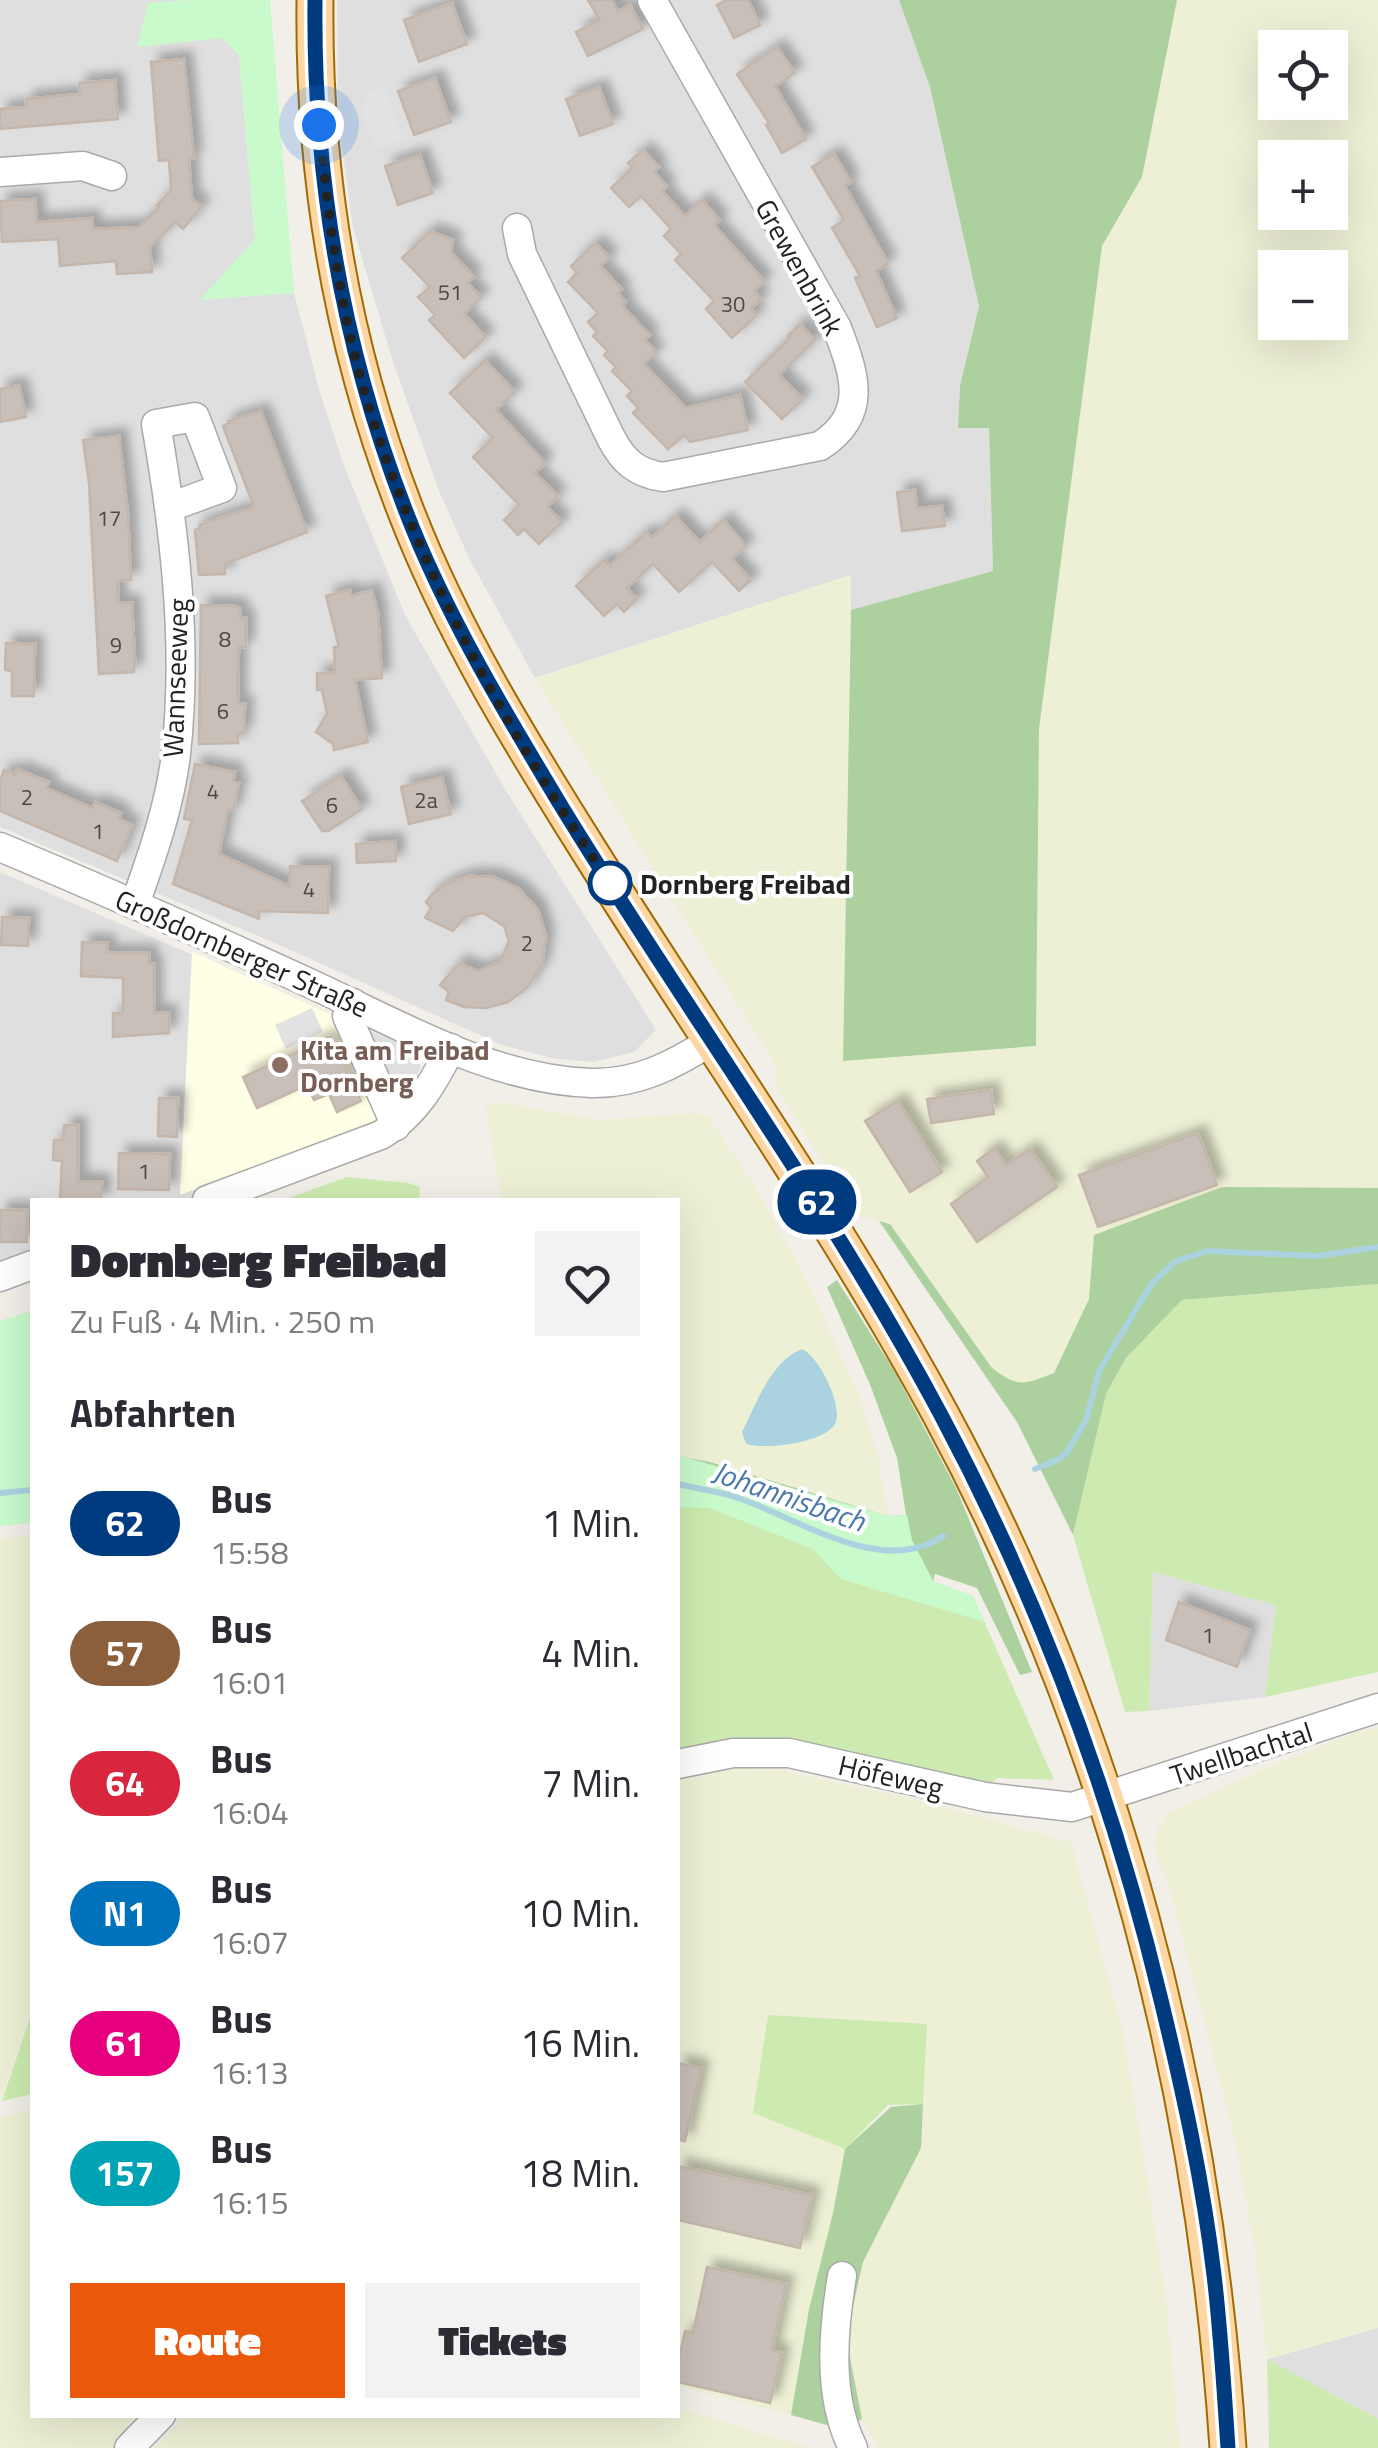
<!DOCTYPE html>
<html lang="de">
<meta charset="utf-8">
<style>
body{margin:0;font-family:"Titillium Web",sans-serif;background:#f2f2f3;color:#2b2b33;height:100vh;display:flex;flex-direction:column;font-size:38px;white-space:nowrap}
*{box-sizing:border-box;margin:0}
p{font-size:32px;color:#7c7c81}
.icon{flex:none;width:55px;height:55px;fill:none;stroke:currentColor;stroke-width:2;stroke-linecap:round;stroke-linejoin:round}
.map{position:relative;flex:1;overflow:hidden}
.drawer{position:absolute;left:30px;top:1198px;width:650px;height:1220px;display:flex;flex-direction:column;background:#fff;border-radius:0px;box-shadow:0 10px 40px #0002}
.drawer>*{flex:none}
.badge{padding:0 20px;border-radius:32px;font-size:35px;line-height:65px}
.tools{position:absolute;left:1258px;top:30px;display:grid;gap:20px}
.tools a{display:grid;place-items:center;width:90px;height:90px;border-radius:0px;background:#fff;box-shadow:0 10px 40px #0002;font-size:50px}
.you{position:absolute;width:50px;height:50px;margin:-25px;border:8px solid #fff;border-radius:50%;background:#1a73e8;box-shadow:0 0 0 15px #1a73e833}
.map>.badge{position:absolute;translate:-50% -50%;box-shadow:0 0 0 5px #fff}
h2{padding:0 40px;font-size:38px;line-height:90px}
.round{display:grid;place-items:center;flex:none;width:105px;height:105px;border-radius:0px;background:#f2f2f3}
.head{display:flex;align-items:center;justify-content:space-between;height:170px;padding:0 40px}
h1{font-size:48px;font-weight:800;line-height:75px}
.primary-button{display:flex;gap:20px;margin-top:auto;padding:20px 40px}
.primary-button a{flex:1;height:115px;border-radius:0px;background:#ea580c;color:#fff;font-size:40px;font-weight:800;line-height:115px;text-align:center}
.primary-button a+a{background:#f2f2f3;color:#2b2b33}
ul{padding:0;list-style:none}
li{display:flex;align-items:center;gap:30px;height:130px;padding:0 40px}
li div{flex:1}
li b{display:block;font-size:38px}
li em{font-style:normal}
li .badge{min-width:110px;font-weight:700;text-align:center}
.map>svg:first-child{display:block}
</style>
<div class="map">
<svg width="1378" height="2448" viewBox="0 0 1378 2448">
<defs>
<filter id="shadow"><feDropShadow dx="8" dy="-8" stdDeviation="5" flood-color="#0004"/></filter>
</defs>
<rect width="100%" height="100%" fill="#f2efe9"/>
<g fill="#e0dfdf">
<path d="M0,0h188l-40,3 74,35 17,17 16,185 -54,60 93,-7 26,100 24,73 62,151 99,172 151,241 -22,22 -41,10 -42,-4 -49,-13 -227,-102 -275,-116z"/>
<path d="M337,0h562l31,87 49,219 -19,80 -1,42 30,-1 4,144 -142,39 -1,-35 -315,103 -66,-120 -30,-67 -46,-129 -40,-134 -15,-111z"/>
<path d="M0,872l410,176 10,9v12l-10,21 -15,18 -29,24 -180,68h-154v56l-32,12z"/>
<path d="M1153,1572l124,33 -12,92 -116,14z"/>
<path d="M1378,2328v91l-111,-60z"/>
</g>
<path fill="#ffffe5" d="M192,952l165,74 34,78 -20,19 -191,72z"/>
<g fill="#eef0d5" fill-rule="evenodd">
<path d="M1177,0h201v1188l-156,-1 -133,112 -35,74 -31,12 -12,-3 -19,-14 -102,-144 -34,-9 -83,-133 4,-14 -242,-390 316,-103 -8,486 193,-15 3,-317 63,-483 40,-70zM1275,48h55v54h-55zM1275,158h55v54h-55zM1275,268h55v54h-55z"/>
<path d="M500,1102l98,18 95,-7 15,3 45,67 55,100 50,110 20,63 10,60 -178,-54 -32,-6v-256h-176l-17,-96z"/>
<path d="M32,1535v477l-32,89v-563z"/>
<path d="M1378,1728v600l-111,31 -12,-109 -22,-119 -66,-252 -10,-20 -2,-18 3,-14 12,-15 91,-42 96,-38z"/>
<path d="M727,1765l56,6 131,28 157,43 52,191 43,263 14,152h-302l-16,-29 -16,-81 17,-76 58,-114 6,-124 -173,89 91,36 -12,64 -24,97 -18,105 -113,-29v-609z"/>
<path d="M32,2110v305h118l-32,33h-118v-330z"/>
<path d="M678,2408l133,40h-656l31,-33h492z"/>
</g>
<g fill="#cdebb0">
<path d="M347,1177l61,6 12,4 -1,13h-136z"/>
<path d="M1378,1284v388l-113,25 11,-92 -123,-33 -4,139 -24,1 -52,-177 33,-141 20,-36 56,-58z"/>
<path d="M678,1498l34,6 261,92 81,184 -57,-2 -8,7 -311,-33z"/>
<path d="M32,2012v82l-30,7z"/>
<path d="M768,2015l159,9 -4,80 -35,1 -43,44 -92,-36z"/>
<path d="M1267,2359l111,60v29h-109z"/>
</g>
<g fill="#add19e">
<path d="M899,0h278l-35,177 -40,69 -63,483 -3,317 -193,15 8,-451 142,-39 -4,-143h-31l2,-42 19,-80 -49,-219z"/>
<path d="M1222,1187l156,1v96l-196,16 -56,58 -20,36 -33,141 -56,-113 -138,-201 11,3 102,144c27,20 31,17 62,5l35,-74 5,-64z"/>
<path d="M837,1280l59,94 60,114 76,184 -12,3 -43,-87 -42,-14 -2,8 -119,-34 -136,-92 32,6 178,54 18,-1 -9,-57 -26,-71 -44,-100z"/>
<path d="M923,2104l-2,44 -58,114 -17,75 16,82 -21,10 -50,-14 18,-106 24,-96 12,-64 46,-42z"/>
</g>
<g fill="#c8facc">
<path d="M188,0h82l24,293 -94,7 55,-61 -16,-184 -17,-17 -85,9 11,-44z"/>
<path d="M32,1310v213l-32,3v-205z"/>
<path d="M678,1455l210,61 19,-1 5,25 21,41 40,15 12,26 -144,-43 -28,-30 -103,-41 -32,-1z"/>
</g>
<g fill="#e2e2e2">
<path d="M385,87l19,52 -29,10 -14,-38 4,-17z"/>
<path d="M312,1008l11,24 -37,17 -11,-24z"/>
</g>
<path fill="#aad3df" d="M802,1349c17,7 42,58 33,75 -11,19 -70,26 -89,20l-4,-12c15,-29 28,-70 60,-83z"/>
<g fill="none" stroke-linecap="round" stroke-linejoin="round">
<g stroke="#aad3df" stroke-width="6">
<path d="M1035,1469l24,-10 8,-7 19,-32 13,-49 53,-88 24,-22 31,-10 110,5 61,-9"/>
<path d="M678,1484c19,5 41,7 60,14 60,20 144,80 205,38"/>
<path d="M0,1493l32,-3"/>
</g>
</g>
<g fill="#c7bfb8" stroke="#c4b6ab" stroke-width="2.5" filter="url(#shadow)">
<path d="M588,0h24l6,11 12,-6 13,24 -55,27 -12,-24 24,-12z"/>
<path d="M726,0h22l12,25 -26,13 -17,-33z"/>
<path d="M452,3l15,41 -48,18 -15,-42z"/>
<path d="M777,47l18,26 -20,13 31,53 -24,14 -16,-28 3,-2 -32,-49z"/>
<path d="M184,59l10,99 -5,1 3,40 10,7 -19,23 -8,-7 -25,25 2,25 -35,2 -1,-13 -56,5 -2,-27 -56,3 -2,-41 35,-2 2,23 55,-4 1,11 46,-2 20,-20 -2,-2 14,-15 -2,-30 -10,1 -8,-99z"/>
<path d="M435,78l16,44 -37,13 -16,-44z"/>
<path d="M115,80l3,39 -118,10v-20l26,-2v-8l54,-5 -1,-11z"/>
<path d="M599,87l14,37 -33,12 -14,-37z"/>
<path d="M643,150l16,17 -5,5 13,14 -5,5 23,25 17,-16 18,20 -6,5 50,56 -10,10 7,8 -10,10 6,6 -25,23 -26,-29 8,-8 -39,-41 6,-6 -17,-18 7,-7 -30,-33 -12,11 -18,-19 22,-20 -5,-5z"/>
<path d="M834,154l17,28 -6,4 43,77 -12,8 21,47 -20,9 -22,-49 5,-2 -28,-48 12,-8 -32,-53z"/>
<path d="M420,155l13,38 -35,12 -13,-39z"/>
<path d="M430,231l23,9 -2,12 23,25 -7,6 14,14 -17,17 22,23 -22,21 -35,-38 6,-5 -17,-18 12,-10 -28,-29z"/>
<path d="M595,243l15,15 -10,8 22,23 -4,5 8,8 -4,4 28,29 -5,5 11,12 -12,12 42,44 54,-13 8,35 -58,12 -6,-7 -16,14 -35,-36 5,-5 -11,-12 5,-5 -20,-20 4,-4 -12,-12 4,-4 -15,-15 4,-4 -9,-10 10,-9 -30,-31 9,-9 -6,-7z"/>
<path d="M800,324l15,16 -36,35 24,24 -21,20 -37,-37 45,-44 -2,-2z"/>
<path d="M485,360l30,32 -19,18 49,53 -10,10 23,23 -11,11 15,15 -23,22 -15,-15 -6,6 -14,-15 15,-15 -46,-48 20,-19 -43,-45z"/>
<path d="M19,385l7,32 -26,5v-33z"/>
<path d="M261,411l46,121 -82,32v10l-26,1 -4,-45 5,-2 -1,-3 55,-18 -31,-81 6,-3 -1,-2z"/>
<path d="M119,436l9,77 3,67h-13v23h14l3,58 -1,11 -35,2 -10,-191 -6,-43z"/>
<path d="M915,490l2,18 25,-2 3,20 -43,5 -5,-39z"/>
<path d="M675,516l25,26 23,-22 23,26 -14,13 19,21 -12,11 -27,-29 -33,30 -26,-28 -26,24 10,11 -13,13 -7,-8 -13,12 -28,-30 28,-26 6,6 36,-34 6,6z"/>
<path d="M350,590l1,6 21,-6 6,23 4,65 -27,2 13,62 -34,8 -1,-6 -17,-12 11,-18 -5,-24h-5v-17h18l-1,-26h5l-13,-51z"/>
<path d="M201,605l32,1 7,2v10h6v29h-7l-1,34v23h7l-1,29h-6v10l-39,1z"/>
<path d="M6,643l29,1 -1,52h-22v-25l-7,-1z"/>
<path d="M195,764l40,8 -2,10 6,1 -6,28 -5,-1 -9,44 70,32 1,-20 39,1 -1,46 -69,-2v8l-86,-35 19,-64 -8,-1z"/>
<path d="M17,769l32,13 -3,6 46,20 3,-6 26,11 -2,6 13,6 -15,36 -117,-50v-30l4,-11 11,5z"/>
<path d="M341,776l21,33 -34,22h-6l-20,-30z"/>
<path d="M442,777l9,37 -42,10 -8,-37z"/>
<path d="M395,841l1,20 -39,2 -1,-19z"/>
<path d="M469,876l25,1 24,11 20,22 8,26 -4,28 -14,23 -20,15 -22,6 -22,-1 -18,-7 3,-8 -9,-7 19,-22 19,8 22,-9 9,-21 -5,-15 -21,-13 -18,4 -12,14 -28,-13 6,-10 -5,-6 6,-8 16,-11z"/>
<path d="M2,917l27,1 -1,28 -27,-1z"/>
<path d="M82,942l25,1v10h42v11h5v49h15v20l-56,4v-24h10v-35l-42,-2z"/>
<path d="M331,1036l30,65 -24,11 -8,-18 -15,6 -7,-15 -50,23 -14,-31z"/>
<path d="M991,1090l3,24 -63,9 -4,-24z"/>
<path d="M159,1098h19l-1,39 -19,-1z"/>
<path d="M898,1101l44,71 -32,20 -45,-71z"/>
<path d="M64,1125h14v56l24,1 -1,18h-41l2,-39 -9,-1 1,-20h9z"/>
<path d="M1198,1133l19,52 -119,42 -19,-52z"/>
<path d="M994,1148l12,17 24,-16 27,38 -80,55 -26,-38 37,-27 -11,-16z"/>
<path d="M119,1153l51,1 -1,36 -51,-1z"/>
<rect x="0" y="1210" width="27" height="32"/>
<path d="M1179,1602l71,28 -13,37 -71,-27z"/>
<path d="M678,2063l23,5 -16,73 -7,-1z"/>
<path d="M678,2166l134,29 -12,53 -122,-28z"/>
<path d="M707,2267l79,17 -14,66 10,3 -12,50 -92,-21v-19l7,-32 8,2z"/>
</g>
<g fill="none" stroke-linecap="round" stroke-linejoin="round">
<g stroke="#a9a9a9" stroke-width="31">
<g id="minor">
<path d="M0,172l83,-6 29,10"/>
<path d="M517,228l5,26 89,184c12,23 25,35 52,39l157,-31c49,-32 35,-71 17,-118l-185,-328"/>
<path d="M0,847c103,43 205,88 307,135 90,41 184,98 285,101 45,1 82,-18 119,-42"/>
<path d="M135,904c17,-48 35,-99 41,-150 12,-110 -1,-221 -20,-330l39,-7 27,71 -52,19"/>
<path d="M353,1003l-6,13 49,110"/>
<path d="M207,1200l174,-65c35,-21 52,-52 70,-87"/>
<path d="M0,1277l32,-12"/>
<path d="M678,1764l55,-11h56l196,44 87,10 306,-99"/>
<path d="M842,2276c-9,55 -15,120 11,172"/>
<path d="M129,2448l32,-33"/>
</g>
</g>
<g stroke="#a06b00" stroke-width="39">
<path id="major" d="M315,0c-2,174 27,347 90,509 46,120 115,232 183,340 118,189 247,370 353,566 173,320 263,672 287,1033"/>
</g>
<use href="#minor" stroke="#fff" stroke-width="28"/>
<use href="#major" stroke="#fcd6a4" stroke-width="35"/>
</g>
<g fill="none" stroke-linecap="round" stroke-linejoin="round">
<g stroke="#fff" stroke-width="22">
<path id="line" d="M315,0c-2,174 27,346 90,509 40,104 98,200 155,295 125,205 268,399 381,611 99,186 171,380 220,585 22,91 42,182 53,275 7,58 10,115 14,173"/>
</g>
<use href="#line" stroke="#003b80" stroke-width="15"/>
<path stroke="#222" stroke-width="10" stroke-dasharray="0 18" d="M319,125c9,86 19,171 42,255 51,180 144,349 249,503"/>
</g>
<circle fill="#fff" stroke="#003b80" stroke-width="5" cx="610" cy="883" r="20"/>
<circle fill="#8d6e63" stroke="#fff" stroke-width="4" cx="280" cy="1065" r="10"/>
<g text-anchor="middle" dominant-baseline="central" stroke-width="8" stroke-linejoin="round" paint-order="stroke">
<g font-size="22" fill="#4b4948">
<text x="450" y="292">51</text>
<text x="733" y="304">30</text>
<text x="109" y="518">17</text>
<text x="225" y="639">8</text>
<text x="116" y="645">9</text>
<text x="223" y="711">6</text>
<text x="213" y="791">4</text>
<text x="27" y="797">2</text>
<text x="426" y="800">2a</text>
<text x="332" y="805">6</text>
<text x="98" y="831">1</text>
<text x="309" y="889">4</text>
<text x="527" y="943">2</text>
<text x="144" y="1171">1</text>
<text x="1208" y="1635">1</text>
</g>
<g font-size="28" fill="#222" stroke="#fff">
<text transform="translate(800 267) rotate(61)">Grewenbrink</text>
<text transform="translate(175 678) rotate(-88)">Wannseeweg</text>
<text transform="translate(242 953) rotate(24)">Großdornberger Straße</text>
<text transform="translate(1241 1753) rotate(-18)">Twellbachtal</text>
<text transform="translate(891 1776) rotate(13)">Höfeweg</text>
</g>
<g font-size="28" font-weight="bold" fill="#222" stroke="#fff" text-anchor="start">
<text x="640" y="883">Dornberg Freibad</text>
</g>
<g font-size="28" font-weight="bold" fill="#785e54" stroke="#fff" text-anchor="start">
<text x="300" y="1049">Kita am Freibad<tspan x="300" dy="32">Dornberg</tspan></text>
</g>
<g font-size="30" font-style="italic" fill="#4a7aab" stroke="#fff">
<text transform="translate(789 1496) rotate(19)">Johannisbach</text>
</g>
</g>
</svg>
<div class="tools">
<a><svg class="icon" aria-label="locate" viewBox="0 0 24 24"><circle cx="12" cy="12" r="6"/><path d="M12 2v4M12 18v4M2 12h4M18 12h4"/></svg></a>
<a>+</a>
<a>−</a>
</div>
<div class="you" style="left:319px;top:125px"></div>
<b class="badge" style="left:817px;top:1202px;background:#003b80;color:#fff">62</b>
<section class="drawer">
<div class="head"><div><h1>Dornberg Freibad</h1><p>Zu Fuß · 4 Min. · 250 m</p></div><a class="round"><svg class="icon" aria-label="heart" viewBox="0 0 24 24"><path d="M12 20l-8-8c-3-5 5-10 8-4 3-6 11-1 8 4z"/></svg></a></div>
<h2>Abfahrten</h2>
<ul>
<li><span class="badge" style="background:#003b80;color:#fff">62</span><div><b>Bus</b><p>15:58</p></div><em>1 Min.</em></li>
<li><span class="badge" style="background:#8b5e3c;color:#fff">57</span><div><b>Bus</b><p>16:01</p></div><em>4 Min.</em></li>
<li><span class="badge" style="background:#d7263d;color:#fff">64</span><div><b>Bus</b><p>16:04</p></div><em>7 Min.</em></li>
<li><span class="badge" style="background:#0072bc;color:#fff">N1</span><div><b>Bus</b><p>16:07</p></div><em>10 Min.</em></li>
<li><span class="badge" style="background:#e6007e;color:#fff">61</span><div><b>Bus</b><p>16:13</p></div><em>16 Min.</em></li>
<li><span class="badge" style="background:#00a3b4;color:#fff">157</span><div><b>Bus</b><p>16:15</p></div><em>18 Min.</em></li>
</ul>
<div class="primary-button"><a>Route</a><a>Tickets</a></div>
</section>
</div>
